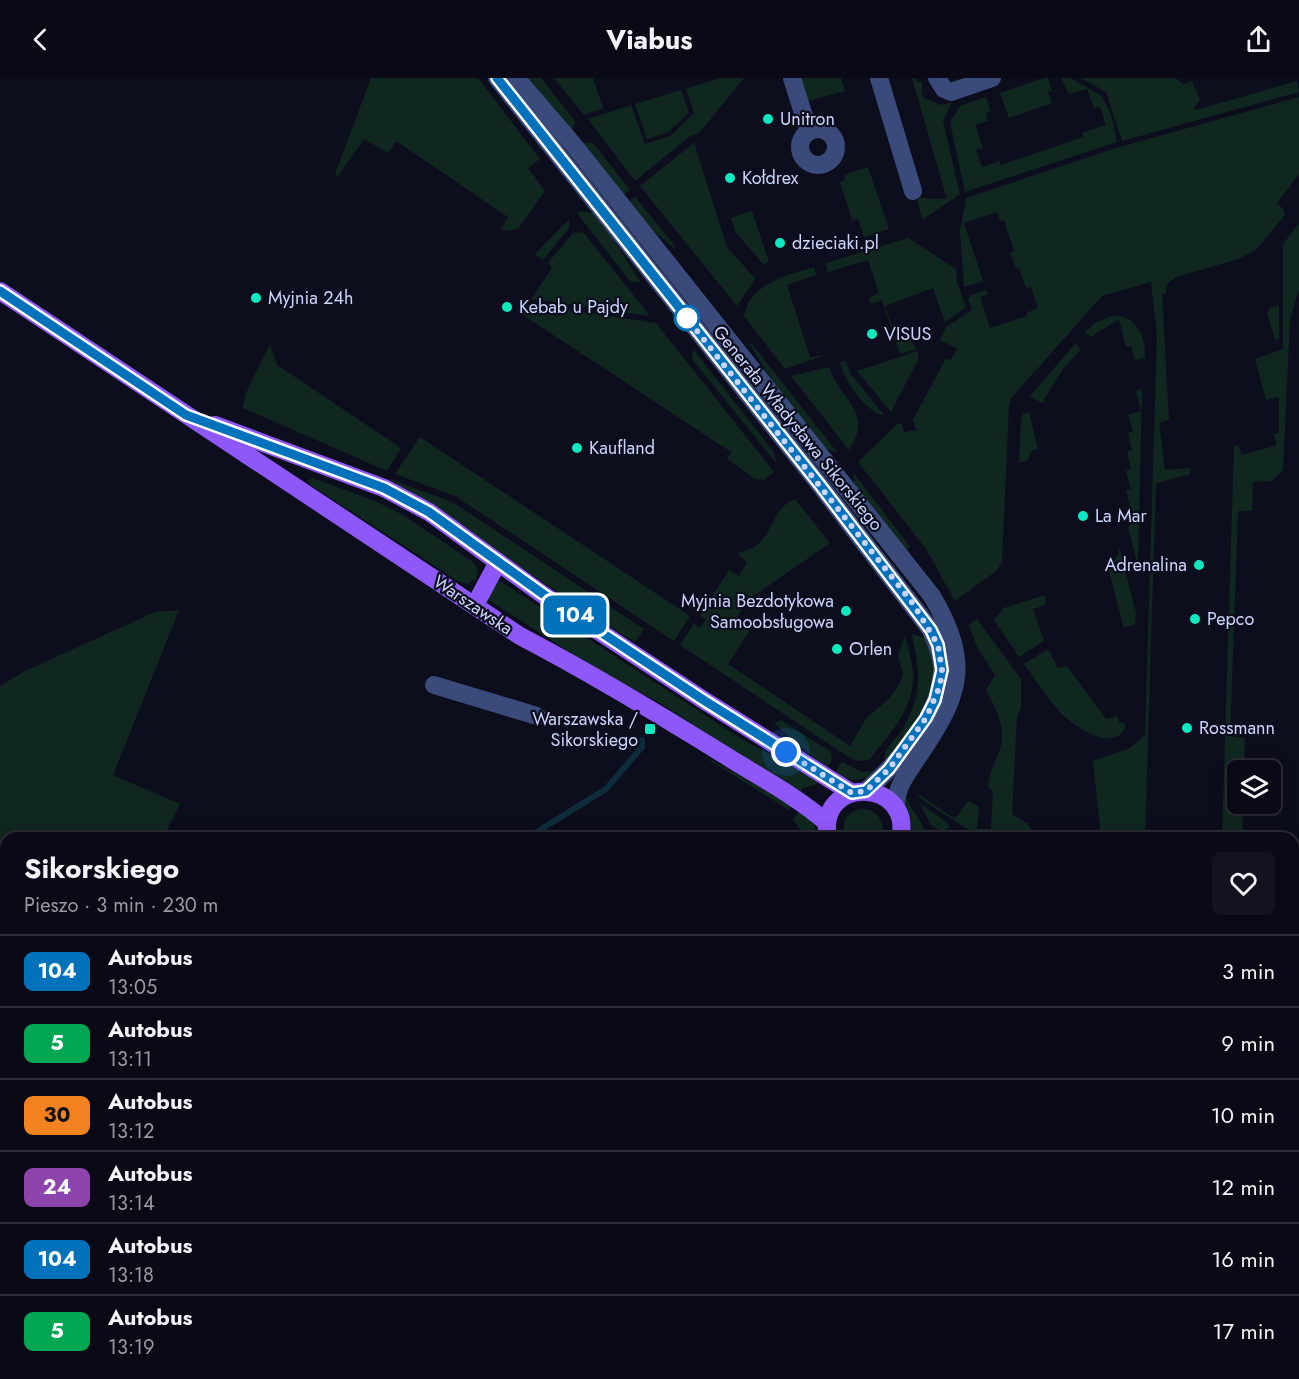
<!DOCTYPE html>
<html lang="pl">
<meta charset="utf-8">
<style>
body{margin:0;font-family:Jost,sans-serif;background:#13131f;color:#f1f3f6;height:100vh;display:flex;flex-direction:column;font-size:22px;white-space:nowrap}
*{box-sizing:border-box;margin:0}
p{font-size:20px;color:#999aa1}
.icon{flex:none;width:33px;height:33px;fill:none;stroke:currentColor;stroke-width:2;stroke-linecap:round;stroke-linejoin:round}
.map{position:relative;flex:1;overflow:hidden}
.drawer{position:absolute;left:0px;top:754px;width:1299px;height:548px;display:flex;flex-direction:column;background:#0a0a16;border-radius:18px 18px 0 0;box-shadow:0 3px 15px #0003,0 0 0 2px #2a2b35}
.drawer>*{flex:none}
.badge{padding:0 12px;border-radius:9px;font-size:21px;line-height:39px}
.fabs{position:absolute;left:1227px;top:682px;display:grid;gap:12px}
.fabs a{display:grid;place-items:center;width:54px;height:54px;border-radius:9px;background:#0a0a16;box-shadow:0 3px 15px #0003,0 0 0 2px #2a2b35;font-size:30px}
.you{position:absolute;width:30px;height:30px;margin:-15px;border:4px solid #fff;border-radius:50%;background:#1a73e8;box-shadow:0 0 0 9px #1a73e833}
.map>.badge{position:absolute;translate:-50% -50%;box-shadow:0 0 0 3px #fff}
.round{display:grid;place-items:center;flex:none;width:63px;height:63px;border-radius:9px;background:#13131f}
.summary{display:flex;align-items:center;justify-content:space-between;height:102px;padding:0 24px}
h1{font-size:28px;font-weight:700;line-height:45px}
ul{padding:0;list-style:none}
li{display:flex;align-items:center;gap:18px;height:72px;padding:0 24px;border-top:2px solid #2a2b35}
li div{flex:1}
li b{display:block;font-size:22px}
li em{font-style:normal}
li .badge{min-width:66px;font-weight:700;text-align:center}
header{display:flex;justify-content:space-between;align-items:center;height:78px;padding:0 24px;background:#0a0a16;font-size:27px;font-weight:700}
.map>svg:first-child{display:block}
</style>
<header><svg class="icon" aria-label="back" viewBox="0 0 24 24"><path d="M15 5l-7 7 7 7"/></svg>Viabus<svg class="icon" aria-label="share" viewBox="0 0 24 24"><path d="M12 15V3M7 8l5-5 5 5M5 13v7h14v-7"/></svg></header>
<div class="map">
<svg width="1299" height="1301" viewBox="0 0 1299 1301">
<rect width="100%" height="100%" fill="#0d0e1d"/>
<g fill="#10271f">
<path d="M371,0h107l62,81 -12,9 17,23 -27,38 -14,2 -3,-2 7,-12 -112,-76 -8,12 -24,-14 -26,37 -3,-2z"/>
<path d="M527,0h14l34,43 -3,13z"/>
<path d="M554,0h39l10,30 -19,7z"/>
<path d="M720,0h24l-44,54 -11,5 -54,44 -47,-62 43,-14 14,39 25,-8 24,-23 -8,-24z"/>
<path d="M797,0h44l4,13 -37,10z"/>
<path d="M912,0h5l-1,3 6,2v14l19,8 11,-3 -9,19 17,73 -38,26 -5,-22 30,1z"/>
<path d="M1044,0h4l4,13 -4,1 4,11 -43,15 -9,-25z"/>
<path d="M1061,0h9l32,18 9,19 6,27 -152,50 -15,-70 10,-16 26,-9 5,14 -5,2 2,8 -13,4 8,23 -7,2 6,17 17,-6 2,4 82,-28 -1,-4 24,-8 -6,-18 -6,1 -7,-19 -18,5z"/>
<path d="M1081,0h94l8,6 9,-3 8,19 -6,8 2,2 101,-29 2,11 -177,49 -16,-49z"/>
<path d="M681,12l8,23 -21,19 -21,7 -12,-35z"/>
<path d="M1299,19v77l-22,29 6,6 2,6 -29,35 -18,9 -62,18 -8,6 -3,11h-3l7,126 -10,3 6,47 25,-2v6l-34,9 -11,355h-44l-8,-77 37,-13 15,-13 12,-401 -6,-52 -49,14 -90,101 -3,7 -7,158 -6,9 -41,30 -29,-52 -68,-87 39,-38 4,-1 3,9 12,-2 -3,-10 33,-62 5,2 6,-11 -17,-9 6,-13 26,-17 -4,-10 3,-5 15,-5 2,4 -8,3 10,31 37,-12 -1,-3 12,-5 -7,-21 -5,1 -7,-20 -3,1 -6,-16 4,-2 -10,-31 -4,1 -3,-9 -33,11 19,58 -19,6 -4,-56 6,-33 150,-50z"/>
<path d="M588,64l6,2 36,46 -8,6 -42,-52z"/>
<path d="M694,65l33,104 28,32 -18,27 -97,-120z"/>
<path d="M868,89l21,62 -25,8 -6,-18 -6,1 -12,-38 5,-2 -1,-5z"/>
<path d="M635,119l40,49v3l-33,-28 -14,-18z"/>
<path d="M581,133l13,2 5,4 42,66 -11,-2 -53,-68z"/>
<path d="M752,133l17,51 -6,2 -28,-33 -4,-13z"/>
<path d="M569,141v9l-26,32 -8,-6z"/>
<path d="M1299,145v66l-9,31 -7,150 -11,11 -19,1 -1,29h-14l-8,225 15,2 -1,33h-6v33h5l-1,34h-20l12,-392 4,-1 4,10 35,-10 -3,-11 5,-1v-36l-13,3 -11,-41 28,-10v-105z"/>
<path d="M579,154l5,1 66,83 -119,-17 21,-31 -4,-5 25,-30z"/>
<path d="M908,160l48,31 1,13 9,25 -21,15 -12,-34 -48,18 11,32 15,3 6,8 -17,5 -18,-54 -11,4 -2,-6 10,-5 -11,-33 -40,12 -2,-9z"/>
<path d="M814,189l2,8 -29,10 23,72 15,-2 -40,14 -41,-53c6,-33 42,-40 70,-49z"/>
<path d="M522,225l134,20 118,149 -10,8 -9,-1 -28,-20 4,-7 -214,-141z"/>
<path d="M1279,227v34l-4,1 -8,-27 3,-5z"/>
<path d="M1112,238c25,-1 34,21 33,42l-10,2 -4,-14 -5,1 -7,-28 -28,18 -6,-5 10,-9z"/>
<path d="M749,264l3,2 85,108c-27,-1 -74,-86 -88,-110z"/>
<path d="M270,266l7,21 124,83 -14,23 -144,-63 2,-13z"/>
<path d="M1075,266l6,5 -18,20 -21,34 -12,-7z"/>
<path d="M693,271l80,102 4,13 -85,-105z"/>
<path d="M918,273v9l-27,52 -34,-41z"/>
<path d="M846,283l4,12 34,42c-18,-2 -39,-34 -44,-52z"/>
<path d="M829,289c10,32 46,45 20,83l-58,-74z"/>
<path d="M1142,311l-4,173h-1l-9,-35 2,-1 -4,-18 4,-1 -4,-17 5,-1 -5,-18 5,-2 -4,-17 5,-2 -4,-17 5,-2 -5,-16 13,-4 -5,-20z"/>
<path d="M1029,334l9,37 -7,2 -3,9 -9,3 2,-44 2,-5z"/>
<path d="M420,359l270,179 -16,25 -219,-145 -60,-22z"/>
<path d="M853,394l57,75 -6,5 -49,-61z"/>
<path d="M313,400l64,24 26,13 70,47 5,8 -2,9 -9,5 -9,-3 -149,-97 -1,-4z"/>
<path d="M393,402l61,23 190,126 -8,12 -10,-4 -236,-156z"/>
<path d="M795,421l35,44 -82,57 -12,18 14,12 -22,34 122,82 17,-29 22,-18 11,-16 3,-9 -5,-18 7,-21c3,15 10,33 8,47 -2,30 -26,55 -43,77 -11,4 -16,1 -26,-5l-164,-109 14,-22 6,5 6,-8 -6,-5 29,-45 10,6 8,-14 -9,-7 1,-3c37,-6 27,-41 56,-53z"/>
<path d="M1119,468l17,67 -1,11 -11,4 -16,-60 10,-13z"/>
<path d="M500,503l240,157 78,43 -3,4 -12,3 -4,6 -139,-91 -69,-37 -99,-64 -4,-4 5,-15z"/>
<path d="M1045,517v10l-12,4 11,32 -25,16 -25,-37 10,-12z"/>
<path d="M179,532l-66,165 67,29 -17,34h-157v230l-6,-4v-378l25,-15 130,-59z"/>
<path d="M977,541l44,60v30l-4,6 -5,99 16,10 5,10 7,4h-59l-60,-39 -4,-6 38,26 13,-18 11,6 -2,22h14l2,-38 -5,-4c1,-15 6,-22 11,-35 9,-21 -3,-44 -13,-62l9,-15 -19,-30 -7,-20z"/>
<path d="M912,556l13,4c3,7 8,14 9,22 7,30 -28,78 -46,101l-4,-2c1,-13 14,-21 20,-32 20,-38 15,-54 8,-93z"/>
<path d="M1048,571l10,19 9,-2 39,53 11,-3 2,6 7,2c-9,33 -55,1 -68,-14 -12,-14 -23,-31 -34,-46z"/>
<path d="M781,642l50,32 1,8 -6,8 -52,-45z"/>
<path d="M695,673l97,54 -3,5z"/>
<path d="M842,684l20,10 17,-2c-16,12 -27,12 -45,4z"/>
<path d="M905,712c2,19 20,31 22,48h-11c-12,-14 -12,-30 -11,-48z"/>
<path d="M920,726l28,19 1,4 -5,6 -13,-8z"/>
<path d="M867,731c13,5 19,16 13,29h-34c-7,-17 3,-30 21,-29z"/>
<path d="M800,732l14,14 4,14h-10l-15,-18z"/>
<path d="M6,1270v26h139l-2,5h-143v-28z"/>
<path d="M316,1296h328l1,5h-333z"/>
</g>
<g fill="none" stroke-linecap="round" stroke-linejoin="round">
<g stroke="#0d2c3c" stroke-width="6">
<path d="M527,760l79,-49 36,-42v-7"/>
<path d="M134,1301l4,-5"/>
</g>
<g stroke="#3a4a7a" stroke-width="18">
<path d="M497,0l323,407 111,145c5,13 12,27 11,41 -1,45 -44,91 -76,120"/>
<path d="M516,0l56,65 360,453c41,70 27,101 -16,164 -11,16 -21,29 -20,49"/>
<path d="M792,0l17,54"/>
<path d="M879,0l34,113"/>
<path d="M937,0l7,11 7,3 41,-14"/>
<circle cx="818" cy="69" r="18"/>
<path d="M434,607l103,31"/>
<path d="M0,1000l6,4"/>
<path d="M787,1296l2,5"/>
<path d="M1183,1296l8,5"/>
<path d="M187,1301l1,-5"/>
</g>
<g stroke="#8e57f7" stroke-width="18">
<path d="M0,213l520,345c73,38 142,80 211,123 32,20 68,39 96,64"/>
<path d="M215,347l169,63 45,24 113,82 163,107 147,92"/>
<path d="M475,527l23,-43"/>
<path d="M828,760c-12,-64 86,-59 72,0"/>
<path d="M1293,1013l6,4"/>
<path d="M1293,1069l6,4"/>
</g>
</g>
<g fill="none" stroke-linecap="round" stroke-linejoin="round">
<g stroke="#fff" stroke-width="14">
<path id="line" d="M0,213l186,124 198,73 45,24 114,82 162,107 147,92 14,-2 23,-22 37,-51 9,-18 7,-30 -4,-25 -7,-15 -111,-145 -323,-407"/>
</g>
<use href="#line" stroke="#0072bc" stroke-width="9"/>
<path stroke="#cbd4fd" stroke-width="6" stroke-dasharray="0 10.8" d="M687,240l-5,-6 232,293 24,40 4,25 -2,16 -14,32 -37,51 -23,22 -14,2 -66,-41"/>
</g>
<g fill="#0be9c0" stroke="#0d0e1d" stroke-width="2">
<circle cx="768" cy="41" r="6"/>
<circle cx="730" cy="100" r="6"/>
<circle cx="780" cy="165" r="6"/>
<circle cx="256" cy="220" r="6"/>
<circle cx="507" cy="229" r="6"/>
<circle cx="872" cy="256" r="6"/>
<circle cx="577" cy="370" r="6"/>
<circle cx="1083" cy="438" r="6"/>
<circle cx="1199" cy="487" r="6"/>
<circle cx="846" cy="533" r="6"/>
<circle cx="1195" cy="541" r="6"/>
<circle cx="837" cy="571" r="6"/>
<circle cx="1187" cy="650" r="6"/>
<rect x="644" y="645" width="12" height="12" rx="3"/>
</g>
<circle fill="#fff" stroke="#0072bc" stroke-width="3" cx="687" cy="240" r="12"/>
<g text-anchor="middle" dominant-baseline="central" stroke-width="4.5" stroke-linejoin="round" paint-order="stroke">
<g font-size="18" fill="#cbd4fd" stroke="#0d0e1d" text-anchor="start">
<text x="780" y="41">Unitron</text>
<text x="742" y="100">Kołdrex</text>
<text x="792" y="165">dzieciaki.pl</text>
<text x="268" y="220">Myjnia 24h</text>
<text x="519" y="229">Kebab u Pajdy</text>
<text x="884" y="256">VISUS</text>
<text x="589" y="370">Kaufland</text>
<text x="1095" y="438">La Mar</text>
<text x="1187" y="487" text-anchor="end">Adrenalina</text>
<text x="834" y="523" text-anchor="end">Myjnia Bezdotykowa<tspan x="834" dy="21">Samoobsługowa</tspan></text>
<text x="1207" y="541">Pepco</text>
<text x="849" y="571">Orlen</text>
<text x="638" y="641" text-anchor="end">Warszawska /<tspan x="638" dy="21">Sikorskiego</tspan></text>
<text x="1199" y="650">Rossmann</text>
</g>
<g font-size="18" fill="#cbd4fd" stroke="#0d0e1d">
<text transform="translate(798 350) rotate(51)">Generała Władysława Sikorskiego</text>
<text transform="translate(473 527) rotate(34)">Warszawska</text>
</g>
</g>
</svg>
<div class="fabs">
<a><svg class="icon" aria-label="layers" viewBox="0 0 24 24"><path d="M12 4l9 5-9 5-9-5zM3 14l9 5 9-5"/></svg></a>
</div>
<div class="you" style="left:786px;top:674px"></div>
<b class="badge" style="left:575px;top:537px;background:#0072bc;color:#fff">104</b>
<section class="drawer">
<div class="summary"><div><h1>Sikorskiego</h1><p>Pieszo · 3 min · 230 m</p></div><a class="round"><svg class="icon" aria-label="heart" viewBox="0 0 24 24"><path d="M12 20l-8-8c-3-5 5-10 8-4 3-6 11-1 8 4z"/></svg></a></div>
<ul>
<li><span class="badge" style="background:#0072bc;color:#fff">104</span><div><b>Autobus</b><p>13:05</p></div><em>3 min</em></li>
<li><span class="badge" style="background:#00a651;color:#fff">5</span><div><b>Autobus</b><p>13:11</p></div><em>9 min</em></li>
<li><span class="badge" style="background:#f58220;color:#111">30</span><div><b>Autobus</b><p>13:12</p></div><em>10 min</em></li>
<li><span class="badge" style="background:#8e44ad;color:#fff">24</span><div><b>Autobus</b><p>13:14</p></div><em>12 min</em></li>
<li><span class="badge" style="background:#0072bc;color:#fff">104</span><div><b>Autobus</b><p>13:18</p></div><em>16 min</em></li>
<li><span class="badge" style="background:#00a651;color:#fff">5</span><div><b>Autobus</b><p>13:19</p></div><em>17 min</em></li>
</ul>
</section>
</div>
